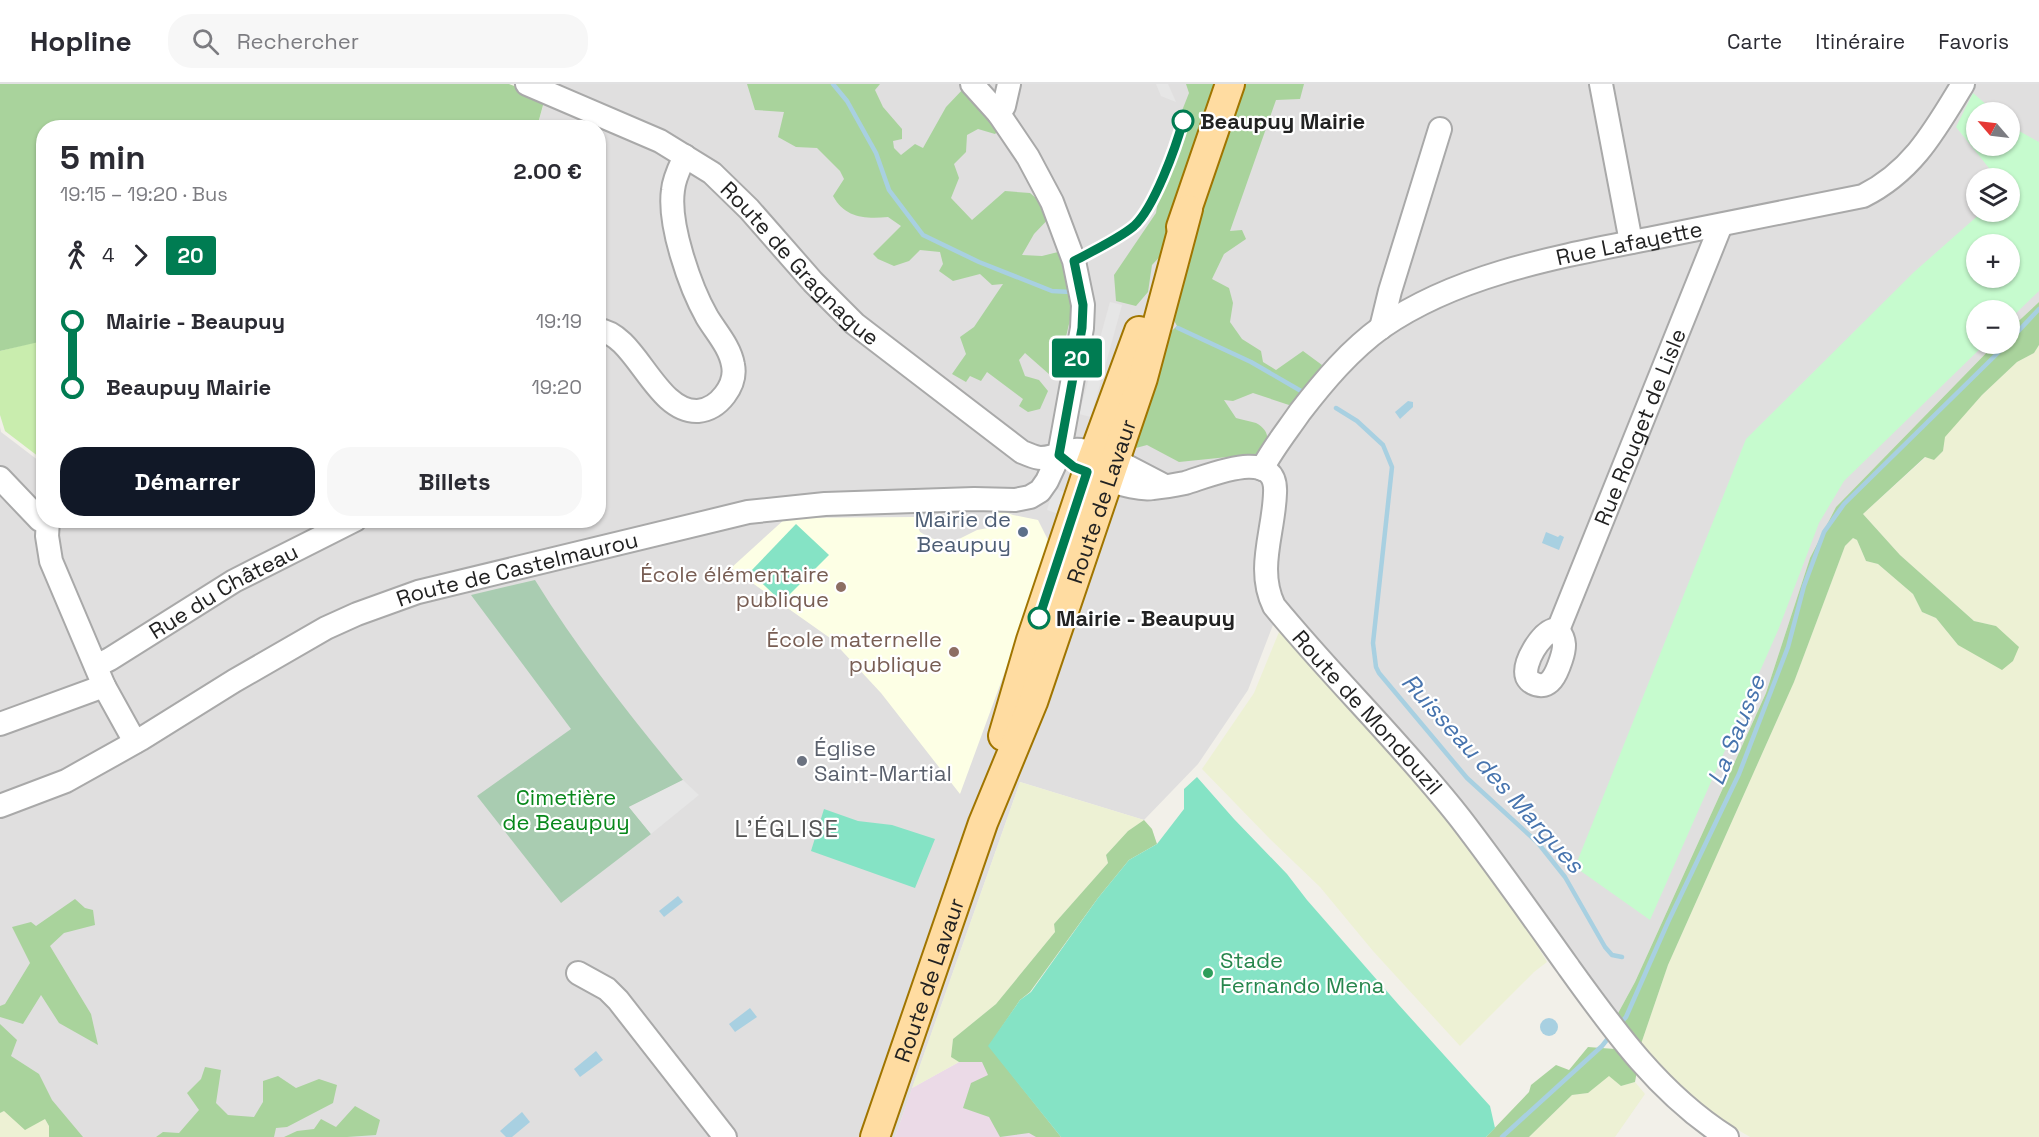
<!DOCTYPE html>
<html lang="fr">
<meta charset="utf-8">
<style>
body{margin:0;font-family:"Space Grotesk",sans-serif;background:#f7f7f7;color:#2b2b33;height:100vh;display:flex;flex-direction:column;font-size:22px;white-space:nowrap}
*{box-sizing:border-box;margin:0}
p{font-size:20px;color:#7c7c81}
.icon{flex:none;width:33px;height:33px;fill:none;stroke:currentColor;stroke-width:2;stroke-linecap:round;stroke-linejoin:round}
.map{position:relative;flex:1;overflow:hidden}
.side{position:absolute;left:36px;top:36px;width:570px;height:408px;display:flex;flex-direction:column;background:#fff;border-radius:24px;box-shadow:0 2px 4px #0004}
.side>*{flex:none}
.badge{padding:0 12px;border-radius:4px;font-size:21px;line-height:39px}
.needle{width:39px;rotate:298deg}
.tools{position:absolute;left:1966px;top:18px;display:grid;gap:12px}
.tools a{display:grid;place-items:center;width:54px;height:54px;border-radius:50%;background:#fff;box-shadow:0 2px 4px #0004;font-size:30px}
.map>.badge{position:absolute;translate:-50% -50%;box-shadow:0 0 0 3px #fff}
.legs{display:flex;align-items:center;gap:9px;height:66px;padding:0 24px;font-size:20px}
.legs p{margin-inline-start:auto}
.overview{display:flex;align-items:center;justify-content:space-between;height:102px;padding:0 24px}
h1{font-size:33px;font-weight:600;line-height:45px}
.action{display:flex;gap:12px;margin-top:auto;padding:12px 24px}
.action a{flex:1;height:69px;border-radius:24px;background:#111827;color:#fff;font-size:24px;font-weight:600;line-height:69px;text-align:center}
.action a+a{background:#f7f7f7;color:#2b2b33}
ul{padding:0 24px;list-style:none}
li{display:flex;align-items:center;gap:21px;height:66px;font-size:22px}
li i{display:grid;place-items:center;width:9px;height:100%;margin:0 8px;background:currentColor}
li i::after{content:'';width:15px;height:15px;margin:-8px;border:4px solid;border-radius:50%;background:#fff}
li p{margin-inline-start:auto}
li:first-child i{background:linear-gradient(#0000 50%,currentColor 0)}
li:last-child i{background:linear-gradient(currentColor 50%,#0000 0)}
header{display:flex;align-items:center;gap:36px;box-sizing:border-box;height:84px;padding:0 30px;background:#fff;border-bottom:2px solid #e1e1e2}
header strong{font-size:28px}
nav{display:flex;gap:33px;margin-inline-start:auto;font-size:21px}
.search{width:420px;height:54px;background:#f7f7f7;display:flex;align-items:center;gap:15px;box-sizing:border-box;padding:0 21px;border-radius:24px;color:#7c7c81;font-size:22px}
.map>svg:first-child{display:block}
</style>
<header>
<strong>Hopline</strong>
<div class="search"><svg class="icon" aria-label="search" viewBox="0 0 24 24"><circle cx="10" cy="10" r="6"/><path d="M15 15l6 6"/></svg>Rechercher</div>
<nav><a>Carte</a><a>Itinéraire</a><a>Favoris</a></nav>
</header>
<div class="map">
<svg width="2039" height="1053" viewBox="0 0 2039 1053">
<rect width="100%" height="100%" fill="#f2f0e9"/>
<path fill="#e0dfdf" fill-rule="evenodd" d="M534,0h1505v218l-29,27v-19h-33v34h18l-159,163 -26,51 -44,135 -131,289 -19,35 -119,-168 -71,-90 -145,-155 -33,86 -50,74 -54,56 -124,-38 -125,355h-825l-70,-95v-615l1,5 42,32 1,56h554v-392l-61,-1 8,-28zM1977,28h33v34h-33zM1977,94h33v34h-33zM1977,160h33v34h-33z"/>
<path fill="#ebdae7" d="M988,962l73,91h-166l17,-49z"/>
<path fill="#fdffe5" d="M997,425l16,6 25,5 13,26 -91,248 -79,-101 -51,-55 -99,-70 55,-50 128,-1 6,15 10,6 21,5 26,-13 11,-2z"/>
<g fill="#edf1d4">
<path d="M2039,261v792h-289l-37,-22 -33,-27 -39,-44 27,-79 126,-283 51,-136 8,-8 4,2 9,21 12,3 35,30 9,18 14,6 22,27 38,-19 -22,-5 -74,-66 -37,-41 63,-57 8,3 9,-9 1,-14 38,-42 35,-33 17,-9z"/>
<path d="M1279,548l13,11 145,163 92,126 18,30 -13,10 -74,74 -87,-95 -53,-64 -50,-48 -68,-70 52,-76z"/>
<path d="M1020,698l124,38 -16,11 -22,24 2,8 -54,61 1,8 -59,72 -43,35 -2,18 8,5 -47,26z"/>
<path d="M1609,991l12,11 14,-4 10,12 -30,43h-86l43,-42 16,-2z"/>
<path d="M4,1027l41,8 4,7v11h-49v-24z"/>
</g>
<path fill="#c9edae" d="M43,256v120l-38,-29 -5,-16v-64z"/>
<g fill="#a9d39c">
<path d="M0,0h509l36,14 -8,29 -98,1 -4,-4 -4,4h-387l-1,213 -43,10z"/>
<path d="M747,0h133l-5,6 8,17 19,22v10l-9,2 1,7 7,7 14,-11 8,4 23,-41 19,-20 39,38 -9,9 -17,-5 -11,6 -1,17 -12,12 5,14 -8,20 21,22 33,-29 25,2 24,20 -20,21 -12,21 20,1 16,-4 16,51 -14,59 -10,13 -25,-22 -6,7 6,16 14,4 9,11 -8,18 -12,3 -9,-6 4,-7 -36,-27 -6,9 -11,-5 -4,6 -14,-8 14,-20 -6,-17 14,-10 29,-43 -11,1 -12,-11 -27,7 -14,-10 4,-7 -3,-12 -20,-2 -11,11 -15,5 -16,-7 -5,-5 28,-28 -13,-9c-23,2 -43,1 -55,-21l11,-17 -4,-8 -23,-23 -21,-1 -18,-10 6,-25 -29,-2z"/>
<path d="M1186,0h118l-4,15 -24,1 -46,131 12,-1 4,9 -22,15 -12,25 17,9 4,15 -3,19 12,17 19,12 2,11 13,8 27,-19 19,14 -7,17 -26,23 -36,-12 -20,8 -9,-1 12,18c6,2 14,3 20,5 15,8 15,22 1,31l-78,8 -32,-17 -15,4 29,-108 16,-15 -8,-15 8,-29 13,-18 -1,-27 -22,12 -15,16 -4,27 -12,14 -20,-5 -2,-26 42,-62 7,-45 15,-12 -8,-15 19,-48z"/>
<path d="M2039,218v43l-5,8 -17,9 -35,33 -37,42 -2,14 -9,9 -9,-3 -62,57 37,41 74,66 22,5 23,21 -6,14 -11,9 -44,-25 -22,-27 -14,-6 -9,-18 -35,-30 -12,-3 -9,-21 -4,-2 -8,8 -51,136 -126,283 -27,79 -25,-27 19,-35 131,-289 44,-135 26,-51 159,-163h15v-15z"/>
<path d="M1144,736l8,9 5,15 -28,16 -31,38 -68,94 -10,8 -31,46 72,91h-25l-7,-4 -29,4 -11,-20 -26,-9 8,-25 17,-8 -6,-13h-23l-8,-5 2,-18 43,-35 59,-72 -1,-8 54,-61 -2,-8 22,-24z"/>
<path d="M75,815l10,9 8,2 2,15 -31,8 -14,13 41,68 7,31 -39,-22 -18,-28 -18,29 -23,-7v-11l5,-2 25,-41 -18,-36 19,-5 5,4z"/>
<path d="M0,940l17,16 -6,16 28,18 13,26 31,37h-34v-11l-4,-7 -20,11 -21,-19 -4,2z"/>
<path d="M1588,963l27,2 22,22 -2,11 -14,4 -12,-10 -21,17 -16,2 -43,42h-43l43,-45 2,-7 25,-20 13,5z"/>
<path d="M205,983l16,3 -5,33 12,12 26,2 9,-15v-21l15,-5 18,12 23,-9 18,6 -4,18 -46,24 -11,1 -2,9h-118l7,-5 16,1 20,-23 -12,-17 14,-14z"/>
<path d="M355,1022l25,14 -4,15 -29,2h-63l13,-6 17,-2 7,-10 15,8z"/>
</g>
<path fill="#a9ccb1" d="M535,496c44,71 95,136 148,200l-54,27 22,27 -90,69 -84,-107 94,-67 -100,-134z"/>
<path fill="#c6fbce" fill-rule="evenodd" d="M1973,9l22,19h-18v34h33v-20l29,16v149l-29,28v-9h-33v34h8l-141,137 -25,42 -40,105 -129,292 -75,-53 171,-428 168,-167 68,-60h28v-34h-13l-41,-51zM2010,160v34h-33v-34z"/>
<g fill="#85e3c5">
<path d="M796,440l33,31 -47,47 -32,-30z"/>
<path d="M1197,693l37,42 53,55 20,26 91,104 92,102 5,22 -9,9h-425l-73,-91 32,-46 11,-8 67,-94 31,-38 28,-16 27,-35v-20z"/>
<path d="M824,725l34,12 34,4 43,14 -20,49 -104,-37z"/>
</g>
<g fill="#e6e6e6">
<path d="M1156,0h12l8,18 -15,-6z"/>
<path d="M1110,218l12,3 -31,112 -12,-3z"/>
<path d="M1054,404l12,5 -7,21 -12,-4z"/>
<path d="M683,696l16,15 -48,39 -22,-27z"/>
</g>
<g fill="#a8d0e1">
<path d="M1408,317l5,1v5l-13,12 -5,-7z"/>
<path d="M1546,448l12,5 2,-2 4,2 -5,13 -17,-7z"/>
<path d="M678,812l5,6 -19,15 -5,-6z"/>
<path d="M750,924l7,9 -22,15 -6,-8z"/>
<circle cx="1549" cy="943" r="9"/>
<path d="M596,967l7,9 -23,17 -6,-8z"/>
<path d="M522,1028l8,10 -18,15h-6l-6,-6z"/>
</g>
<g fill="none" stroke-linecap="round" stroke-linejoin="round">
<g stroke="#a8d0e1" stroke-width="4.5">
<path d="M833,0l14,17 29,52 13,37 34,45 56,27 73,29 18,1"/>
<path d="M1178,244l73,34 50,29"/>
<path d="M2010,256l29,-31"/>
<path d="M1336,324l21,13 26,24 9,22 -19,176 3,24 3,6 88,105 71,65 27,34 40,70 7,8 10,2"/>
<path d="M1619,941l7,-8 42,-95 71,-148 49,-127 16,-61 20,-54 20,-28 163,-160"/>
<path d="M1502,1053l100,-91 8,-10"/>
</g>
<g stroke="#a9a9a9" stroke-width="26">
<g id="minor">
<path id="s1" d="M527,0l133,57 52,32 37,36 64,73 42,42 167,128c6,2 13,6 19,6 25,-1 25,-14 53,-5"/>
<path d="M1601,0l30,158"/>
<path d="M999,30l5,-8 5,-22"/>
<path d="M1381,244l9,-37 50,-162"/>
<path d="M598,246c38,3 57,83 100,81 21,-2 39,-26 35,-46 -3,-18 -17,-33 -26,-48 -17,-30 -39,-93 -34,-127 1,-12 7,-23 12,-34"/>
<path d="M1115,376l48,25"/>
<path id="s2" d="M1262,385c11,-21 25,-38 38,-57 24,-31 50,-62 82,-85 78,-54 180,-71 271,-89 70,-14 140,-28 210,-42 50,-25 72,-66 100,-112"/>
<path d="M0,394l40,42 7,2"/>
<path id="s3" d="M1108,396c13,4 31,10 45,8 10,-1 22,-3 32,-5 24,-7 93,-38 90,10 -1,39 -19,76 -1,113 60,73 128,138 186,212 37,48 72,98 107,147 46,64 92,129 160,172"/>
<path d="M48,436l-1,16 4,25 53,125 31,56"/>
<path d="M1553,546h5c8,10 7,18 3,30 -4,12 -11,32 -28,23 -2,-1 -5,-4 -6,-6 -5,-14 14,-43 26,-47z"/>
<path id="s4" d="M1558,546l163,-405"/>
<path id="s5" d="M96,582l14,-7 124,-78 121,-61"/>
<path d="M0,640l104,-38"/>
<path id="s6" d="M0,722l66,-25 75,-42 93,-58 92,-53 31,-14 61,-22 330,-80 77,-8 149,-5 41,1 15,-3 10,-6 7,-10 12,-26 23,-127 1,-23 -9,-44 -22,-59 -24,-45 -29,-43 -27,-30"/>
<path d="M578,889l29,16 11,11 107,137"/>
</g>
</g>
<g stroke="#a07500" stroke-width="32">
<g id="major">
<path d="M1181,143l49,-143"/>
<path d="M1003,652l28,-96 56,-167 52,-142"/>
<path id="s7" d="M875,1053l108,-314 50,-121 110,-324 45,-169"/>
</g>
</g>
<use href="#minor" stroke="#fff" stroke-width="22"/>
<use href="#major" stroke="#ffdca1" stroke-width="28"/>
</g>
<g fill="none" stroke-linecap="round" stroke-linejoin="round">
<g stroke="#fff" stroke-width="14">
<path id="line-1" d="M1039,534l48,-146 -13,-5 -15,-12 23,-127 1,-23 -9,-44c17,-9 46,-23 60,-35 20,-18 42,-79 49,-105"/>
</g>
<use href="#line-1" stroke="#007c52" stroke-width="9"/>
</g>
<g fill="#fff" stroke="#007c52" stroke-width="3">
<circle cx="1183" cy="37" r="10"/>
<circle cx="1039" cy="534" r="10"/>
</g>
<circle fill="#5c6f8a" stroke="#fff" stroke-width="2" cx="1023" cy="448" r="6"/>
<g fill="#8d6e63" stroke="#fff" stroke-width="2">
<circle cx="841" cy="503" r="6"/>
<circle cx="954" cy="568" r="6"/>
</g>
<circle fill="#6b7280" stroke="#fff" stroke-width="2" cx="802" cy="677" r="6"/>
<circle fill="#2e9e5b" stroke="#fff" stroke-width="2" cx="1208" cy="889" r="6"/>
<g text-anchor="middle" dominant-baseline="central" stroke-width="4.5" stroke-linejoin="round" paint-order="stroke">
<g font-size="22" font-weight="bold" fill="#222" stroke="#fff" text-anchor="start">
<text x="1200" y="37">Beaupuy Mairie</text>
<text x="1056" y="534">Mairie - Beaupuy</text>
</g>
<g font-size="22" fill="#222" stroke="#fff">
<text stroke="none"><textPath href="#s2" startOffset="450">Rue Lafayette</textPath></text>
<text stroke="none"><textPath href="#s1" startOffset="332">Route de Gragnague</textPath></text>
<text stroke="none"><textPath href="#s4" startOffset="219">Rue Rouget de Lisle</textPath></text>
<text stroke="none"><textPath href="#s7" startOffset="675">Route de Lavaur</textPath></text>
<text stroke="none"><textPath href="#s6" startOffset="573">Route de Castelmaurou</textPath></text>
<text stroke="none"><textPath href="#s5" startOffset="148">Rue du Château</textPath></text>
<text stroke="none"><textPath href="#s3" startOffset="444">Route de Mondouzil</textPath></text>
<text stroke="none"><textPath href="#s7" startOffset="166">Route de Lavaur</textPath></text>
</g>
<g font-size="22" fill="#4e5e75" stroke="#fff" text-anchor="end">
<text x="1011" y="435">Mairie de<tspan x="1011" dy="25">Beaupuy</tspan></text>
</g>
<g font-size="22" fill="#785e54" stroke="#fff" text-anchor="end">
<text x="829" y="490">École élémentaire<tspan x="829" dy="25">publique</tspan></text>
<text x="942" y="555">École maternelle<tspan x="942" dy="25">publique</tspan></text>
</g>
<g font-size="22" fill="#5b616d" stroke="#fff" text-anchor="start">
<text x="814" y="664">Église<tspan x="814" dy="25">Saint-Martial</tspan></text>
</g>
<g font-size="22" fill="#08881b" stroke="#fff">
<text x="566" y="713">Cimetière<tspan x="566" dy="25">de Beaupuy</tspan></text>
</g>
<g font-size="22" fill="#27864d" stroke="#fff" text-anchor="start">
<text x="1220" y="876">Stade<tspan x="1220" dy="25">Fernando Mena</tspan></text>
</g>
<g font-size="24" font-style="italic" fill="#4774ae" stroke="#fff">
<text transform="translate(1736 646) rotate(-68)">La Sausse</text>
<text transform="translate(1493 689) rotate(48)">Ruisseau des Margues</text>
</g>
<g font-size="24" letter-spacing="1.5" fill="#555" stroke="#fff">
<text x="787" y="744">L'ÉGLISE</text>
</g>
</g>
</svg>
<div class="tools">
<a><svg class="needle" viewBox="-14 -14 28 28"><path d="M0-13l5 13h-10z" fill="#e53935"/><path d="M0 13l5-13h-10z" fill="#7c7c81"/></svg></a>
<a><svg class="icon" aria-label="layers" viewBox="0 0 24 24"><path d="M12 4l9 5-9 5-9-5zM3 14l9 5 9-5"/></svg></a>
<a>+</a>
<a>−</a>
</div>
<b class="badge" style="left:1077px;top:274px;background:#007c52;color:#fff">20</b>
<section class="side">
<div class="overview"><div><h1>5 min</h1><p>19:15 – 19:20 · Bus</p></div><b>2.00 €</b></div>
<div class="legs"><svg class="icon" aria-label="walk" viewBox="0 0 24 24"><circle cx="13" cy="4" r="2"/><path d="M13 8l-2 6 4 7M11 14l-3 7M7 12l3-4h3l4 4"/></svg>4<svg class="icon" aria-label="forward" viewBox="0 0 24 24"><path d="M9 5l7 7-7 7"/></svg><b class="badge" style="background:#007c52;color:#fff">20</b></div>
<ul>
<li><i style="color:#007c52"></i><b>Mairie - Beaupuy</b><p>19:19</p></li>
<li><i style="color:#007c52"></i><b>Beaupuy Mairie</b><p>19:20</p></li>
</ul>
<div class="action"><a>Démarrer</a><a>Billets</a></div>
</section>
</div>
